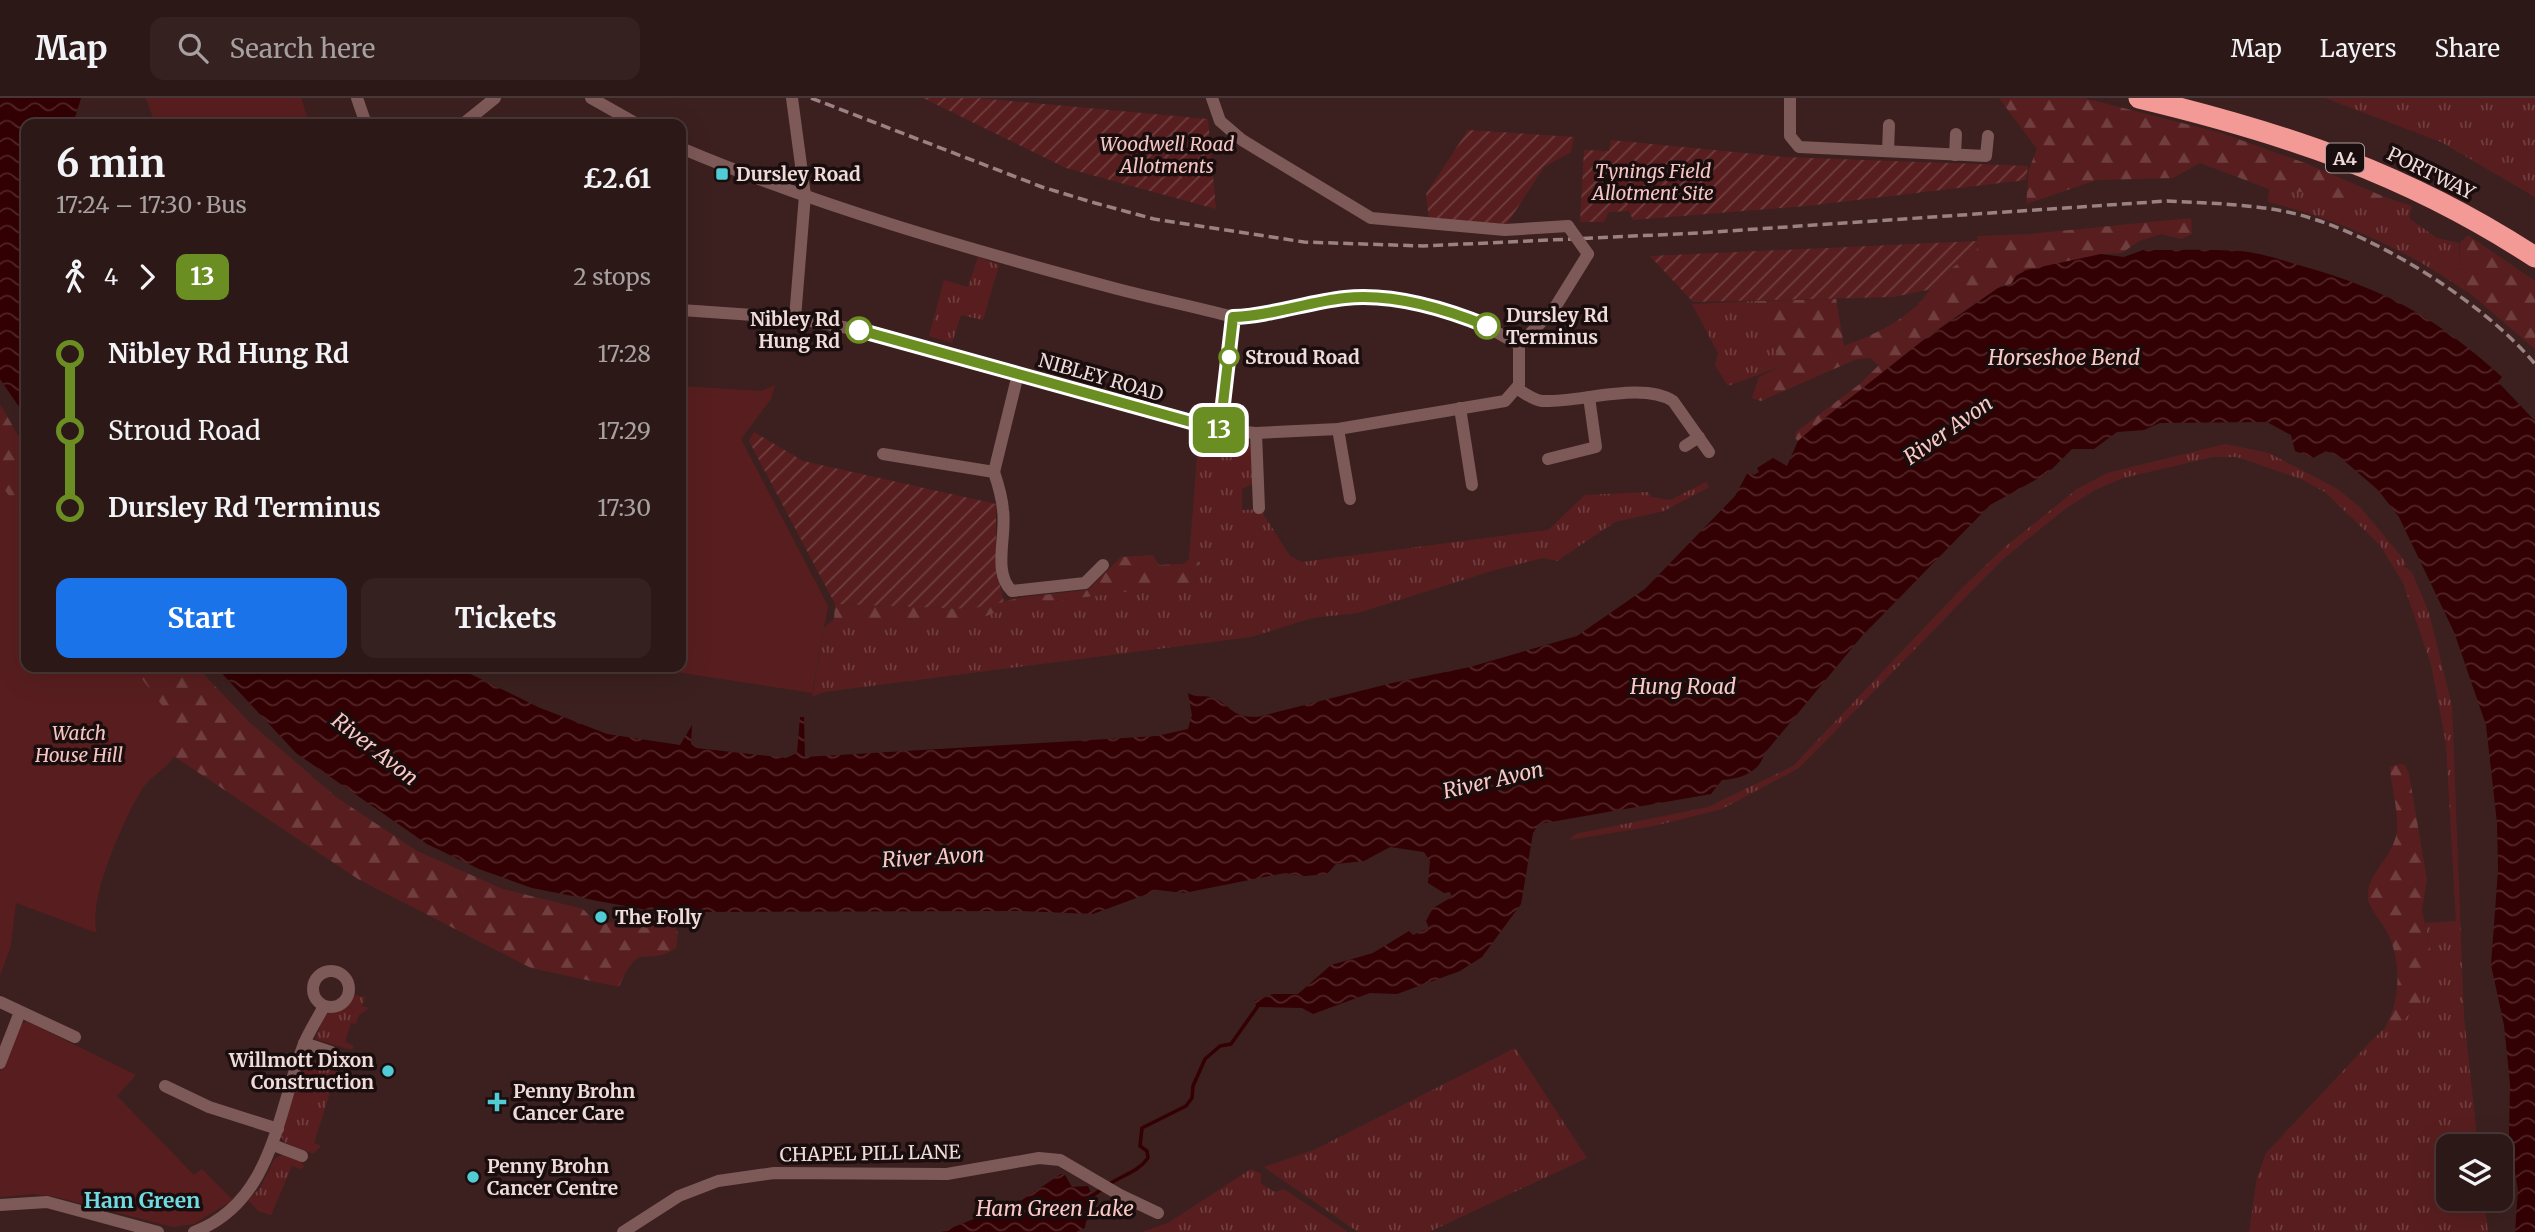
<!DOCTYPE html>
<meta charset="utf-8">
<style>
body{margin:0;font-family:Merriweather,serif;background:#342120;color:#f1f3f6;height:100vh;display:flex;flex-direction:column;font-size:26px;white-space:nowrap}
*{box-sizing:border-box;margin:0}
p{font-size:23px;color:#a6a0a1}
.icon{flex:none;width:38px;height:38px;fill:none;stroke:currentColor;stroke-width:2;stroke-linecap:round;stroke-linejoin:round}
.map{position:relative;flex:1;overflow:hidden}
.panel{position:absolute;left:21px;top:21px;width:665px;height:553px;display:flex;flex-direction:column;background:#2c1817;border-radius:14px;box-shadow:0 7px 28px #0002,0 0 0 2px #483736}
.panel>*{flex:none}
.badge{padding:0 14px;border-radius:10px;font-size:24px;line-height:46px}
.fabs{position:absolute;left:2436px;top:1036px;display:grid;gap:14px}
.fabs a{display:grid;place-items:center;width:77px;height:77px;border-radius:14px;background:#2c1817;box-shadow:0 7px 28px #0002,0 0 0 2px #483736;font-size:35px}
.map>.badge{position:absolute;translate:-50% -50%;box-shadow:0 0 0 4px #fff}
.legs{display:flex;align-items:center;gap:10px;height:77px;padding:0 35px;font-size:23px}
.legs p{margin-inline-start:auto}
.headline{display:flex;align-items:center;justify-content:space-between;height:119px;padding:0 35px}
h1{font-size:38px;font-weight:700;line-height:52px}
.cta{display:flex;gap:14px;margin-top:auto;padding:14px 35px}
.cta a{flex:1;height:80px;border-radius:14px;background:#1a73e8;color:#fff;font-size:28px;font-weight:700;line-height:80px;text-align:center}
.cta a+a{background:#342120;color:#f1f3f6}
ul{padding:0 35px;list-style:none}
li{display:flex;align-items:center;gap:24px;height:77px;font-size:26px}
li i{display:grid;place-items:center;width:10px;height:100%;margin:0 9px;background:currentColor}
li i::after{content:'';width:18px;height:18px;margin:-9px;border:5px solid;border-radius:50%;background:#2c1817}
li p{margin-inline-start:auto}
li:first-child i{background:linear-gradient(#0000 50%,currentColor 0)}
li:last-child i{background:linear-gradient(currentColor 50%,#0000 0)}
header{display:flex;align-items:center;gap:42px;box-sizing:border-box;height:98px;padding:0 35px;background:#2c1817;border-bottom:2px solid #483736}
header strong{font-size:33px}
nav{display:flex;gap:38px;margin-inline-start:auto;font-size:24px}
.search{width:490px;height:63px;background:#342120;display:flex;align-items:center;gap:18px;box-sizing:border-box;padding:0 24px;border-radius:14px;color:#a6a0a1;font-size:26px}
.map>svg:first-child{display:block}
</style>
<header>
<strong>Map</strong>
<div class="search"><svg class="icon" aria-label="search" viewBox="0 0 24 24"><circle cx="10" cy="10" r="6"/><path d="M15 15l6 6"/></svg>Search here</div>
<nav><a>Map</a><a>Layers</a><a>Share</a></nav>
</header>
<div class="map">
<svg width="2535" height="1134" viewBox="0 0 2535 1134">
<defs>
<pattern id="grass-tufts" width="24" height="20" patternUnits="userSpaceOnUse" patternTransform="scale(1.75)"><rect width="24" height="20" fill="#581e1f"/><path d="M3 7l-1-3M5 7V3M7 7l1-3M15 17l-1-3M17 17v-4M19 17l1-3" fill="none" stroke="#703e3f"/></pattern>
<pattern id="forest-firs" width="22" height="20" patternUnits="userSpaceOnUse" patternTransform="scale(1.75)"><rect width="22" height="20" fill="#581e1f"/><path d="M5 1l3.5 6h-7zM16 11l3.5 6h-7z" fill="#703e3f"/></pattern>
<pattern id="garden-furrows" width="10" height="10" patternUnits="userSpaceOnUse" patternTransform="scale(1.75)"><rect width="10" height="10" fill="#581e1f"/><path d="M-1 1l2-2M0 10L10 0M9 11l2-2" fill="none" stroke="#703e3f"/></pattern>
<pattern id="water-waves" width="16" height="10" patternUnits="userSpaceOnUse" patternTransform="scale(1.75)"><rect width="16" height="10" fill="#330003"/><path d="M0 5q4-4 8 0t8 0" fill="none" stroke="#512527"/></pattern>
</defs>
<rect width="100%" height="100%" fill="#3b201f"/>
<g fill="url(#grass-tufts)">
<path d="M2325,0h210v99l-94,-55z"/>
<path d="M2269,91h22l29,9 41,5 26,-5 25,8 -3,12 28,20 22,5v26l8,23c-61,-43 -126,-72 -199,-90z"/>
<path d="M978,159l21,8 -16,55 -22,-5 -9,28 -23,-7 15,-56 24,7z"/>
<path d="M1756,203l26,65 -54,20 -13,-21 3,-12 -26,-49z"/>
<path d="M1199,334l41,7 13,9 -1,36 -10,5v21l21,-1 1,6 26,41 12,6 246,-32 37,-35 63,-3 3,5 19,3 36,-18 3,5 -45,24 -49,11 -58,39 -14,-3 -48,12 -137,43 -46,5 -61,19 -427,55 -12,5 12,-69 10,-9h143l39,-13 179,-23 5,-21 -11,-3z"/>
<path d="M2225,346l44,9 67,35 24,19 41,49 5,8 -3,2 9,6 17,41 23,93 12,311 14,129h-30v53h36l4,33h-239l8,-55 9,-24 105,-112 14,-13 15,-5 33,-61 -8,-39 31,-2 -10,-177 -15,-80 -28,-81 -23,-38 -55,-53 -24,-13 -64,-22h-24l-90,21 -28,12 -30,19 -63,51 -203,208 -77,41 -68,17 -84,14 5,-6 133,-27 85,-41 170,-179 42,-40 72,-58 30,-16z"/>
<path d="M355,897l10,2 -3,9 7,2 -10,7 -3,9 -5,-1 -6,19 9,4 -2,4 -37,-11 12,-28 14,-4z"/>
<path d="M1515,950l72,110 -158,74h-71l-94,-65 52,-18z"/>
<path d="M308,951h7l34,12h-9l-26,82 7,3 -8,8 -29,-12 -3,-6z"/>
<path d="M285,1056l14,5 5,8 -4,2 -8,-3 -21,49 -13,-4 -10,-11 12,-12 15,-30z"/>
<path d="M1251,1071l10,5v10l14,8 9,-3 64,43h-206l26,-9z"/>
</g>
<g fill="url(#forest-firs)">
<path d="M1999,0h85l137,35 84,30 82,35 -26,5 -42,-5 -28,-9h-22l-69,-26 -27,15 -76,2 -71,24 3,-35 8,-20z"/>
<path d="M2191,120l1,16 -11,5 -20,-5 -22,7 -17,12 -21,1 -83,20 -7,10 -10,2 -75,52 -128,103 -3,-3 1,-6 65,-49 18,-18 -9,-7 -13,1 -96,42 -9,-3 7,-21 23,-11 -26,-65 80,-2 8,47c30,-11 72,-30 87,-59l8,-2 5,-11 34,-27 -1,-11 53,-2z"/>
<path d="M2468,137l67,46v68l-68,-58 -8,-23 1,-25z"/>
<path d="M0,306l26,45v218l-26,17z"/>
<path d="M1153,457l6,10 24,-1 6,-5 11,3 -5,21 -179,23 -39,13h-143l1,-15 135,5 54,-12 64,-7 33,-33z"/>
<path d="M94,569h103l52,55 87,75 81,54 86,38 80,20 15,16 18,-4 8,-7 47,5 7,14 -2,15c-31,21 -36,-11 -57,39l-88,-19 -173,-89 -183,-122 -39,-23z"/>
<path d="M2400,666l5,1 4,9 18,106 -5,30 11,52 -1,14 -13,29 -19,18 -15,5c16,-29 17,-68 1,-98 -5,-9 -17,-22 -18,-32 -3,-23 25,-39 29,-67 2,-20 -6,-44 -7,-64z"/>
</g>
<g fill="#581e1f">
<path d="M146,0h155l9,26h-155z"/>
<path d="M775,287l-4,14 -30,40 87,167 -16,87 -168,-26h37v-281l80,5z"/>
<path d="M0,385l26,37v147h107l50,66c-3,8 -4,19 -10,25 -9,12 -23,19 -31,31 -18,30 -55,110 -45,144l-81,-30 -5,42 -11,31z"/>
<path d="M26,923l110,54 -19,21 77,79 8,-6 31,31 -39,24 -21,3 -117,-30 -23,-3 -33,3v-125l16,-43z"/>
</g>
<g fill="url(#garden-furrows)">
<path d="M923,0h54l231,21 8,90 -150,-41z"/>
<path d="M1468,32l106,7 -3,15 -27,15 -37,57 -78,-3 -3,-27z"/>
<path d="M1611,42l173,17 244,9 -2,14 -220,26 -173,14 -4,-9 -20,1 -5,10h-24l4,-72 25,1z"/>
<path d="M1978,143l-1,9 -33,24 -3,13 -47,10 -201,5 -43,-46z"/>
<path d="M754,334l49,29 193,43v65l8,33 -34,7 -135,-5 -86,-163z"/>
</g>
<g fill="url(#water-waves)">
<path d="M0,0h81l-8,26h-47v293l-26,-38z"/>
<path d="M2143,152c32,0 64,-1 97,1 21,2 42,9 62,15 85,24 135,52 200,111l-4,5 37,39v811h-20l3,-42 -9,-55 1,-51 -6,-59 -13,-60 7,-95 -1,-47 -11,-98 -32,-93 -55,-115 -21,-27 -38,-33 -14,-6 -13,7 -18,-7 -4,-16 -24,-13 -107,1 -16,7 -27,2 -23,17h-22l-24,24 -58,32 -128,131 -98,118c-4,18 -24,25 -42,26l-11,14 -172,30 -6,9 -12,71 -39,53 -22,14 -63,23 -27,-1 -57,21 -11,-6 -45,-1 -3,-6 19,-7h25l33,-29 42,-12 36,-22 4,4 16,-7 -3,-7 7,-13 19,-11 -2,-5 -6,1 -16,-10 2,-22 -6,-9 -34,-5 -26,14 -28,3 -9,10 -22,2 -20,-3 -101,20 -26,-3 -65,24 -73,-3 -362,1 -60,-11 -66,-13 -53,-19 -52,-25 -131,-91 -80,-86h240l82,40 69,27 73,11 12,-20 -1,19 5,4 90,10 11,-5 3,-36h4l1,40 352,-21 31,-7 4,-14 -4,-22c8,5 13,2 22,4 22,6 17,20 47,20l135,-34 78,-16 107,-31 68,-47 90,-93 13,-24 6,3 5,-3 -2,-4 16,-10 14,8 11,-25 18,-16 110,-87 72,-50 13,-4 5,-8 10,-6 75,-16 23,3z"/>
<path d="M1061,1076l4,1 7,12 16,-1 12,26 -14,9 -1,7 -9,4h-135l81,-32z"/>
</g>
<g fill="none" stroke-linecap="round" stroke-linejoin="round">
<g stroke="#330003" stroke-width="3.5">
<path d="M1108,1087c14,-10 29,-12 40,-27l-1,-7 -7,-5 2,-18 44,-22 6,-8 1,-12 12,-27 15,-13 11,-2 27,-38"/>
<path d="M1092,1098l10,-7"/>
</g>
<g stroke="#7d5957" stroke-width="12">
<path d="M357,0l9,26"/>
<path d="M591,0l46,26"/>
<path d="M792,0l13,97 -10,123"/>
<path d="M1212,0l8,23 22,19 129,78 134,12 63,-4"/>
<path d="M1790,0v38l9,11 187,9 2,-20"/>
<path d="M463,26l32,-26"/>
<path d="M681,50c137,58 284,100 429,139 41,11 82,19 123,30 38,-1 74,-15 112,-19 60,-7 124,16 174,47"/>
<path d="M1888,53l1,-26"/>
<path d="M1955,57l1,-21"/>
<path d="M681,212l114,8 85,16 340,96 36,3 82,-4 167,-28 14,-16v-40l35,-36 34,-55"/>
<path d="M1517,291c8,4 16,11 25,12 37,2 100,-20 131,0l36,51"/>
<path d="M1460,310l12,77"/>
<path d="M1338,331l12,70"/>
<path d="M1220,332l13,-113"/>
<path d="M1256,335l3,75"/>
<path d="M1685,348l14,-9"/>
<path d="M883,356l111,18 24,-98"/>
<path d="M1548,361l48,-12 -7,-50"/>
<path d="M994,374c4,12 8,25 9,38 4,25 -11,63 9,81l73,-8 18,-18"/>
<circle cx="331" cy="891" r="18"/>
<path d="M0,904l75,35"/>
<path d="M304,945l27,9"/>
<path d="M0,965l20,-51"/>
<path d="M165,988l44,21 69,22"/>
<path d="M273,1047l29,11"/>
<path d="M0,1107l47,-3 111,30"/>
<path d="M194,1134c77,-29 83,-115 108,-183 5,-15 15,-29 22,-43"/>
<path d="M623,1134l56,-36 39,-15 56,-8 173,1 92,-16 21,2 60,35 38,18"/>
</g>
<path stroke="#f39996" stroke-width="21" d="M2139,0c146,35 269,76 396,159"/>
<path stroke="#998281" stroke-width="3.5" stroke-dasharray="10 5" stroke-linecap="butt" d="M811,0l231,89 53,16 59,16 150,23 119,4 275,-13 469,-32c39,2 78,3 116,10 82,16 199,89 252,153"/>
<path stroke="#7d5957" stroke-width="12" d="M1568,128l20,28"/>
</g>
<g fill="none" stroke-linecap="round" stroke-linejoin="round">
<g stroke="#fff" stroke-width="16">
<path id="line-1" d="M859,232l361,100 13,-113c38,-1 74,-15 112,-19 48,-5 98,10 142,28"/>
</g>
<use href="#line-1" stroke="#6b8e23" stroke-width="10"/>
</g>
<g fill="#51ccd4" stroke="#1a0d0d" stroke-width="2.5">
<rect x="715" y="69" width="14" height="14" rx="3.5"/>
<circle cx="601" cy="819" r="7"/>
<circle cx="388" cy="973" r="7"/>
<path d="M493.5 993.5h7v7h7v7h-7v7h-7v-7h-7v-7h7z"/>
<circle cx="473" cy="1079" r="7"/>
</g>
<g fill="#fff" stroke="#6b8e23" stroke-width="3.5">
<circle cx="1487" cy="228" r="12"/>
<circle cx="859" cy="232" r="12"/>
<circle cx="1229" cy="259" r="9"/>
</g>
<g text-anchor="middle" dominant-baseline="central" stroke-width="7" stroke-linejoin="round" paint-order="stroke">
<rect fill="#1a0d0d" stroke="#af9d9c" stroke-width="2" x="2326" y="45.5" width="38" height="29" rx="5"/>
<g font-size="18" font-weight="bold" fill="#efdbda">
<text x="2345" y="60">A4</text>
</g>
<g font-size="19" font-style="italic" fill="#f5c5c3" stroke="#1a0d0d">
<text x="1167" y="46">Woodwell Road<tspan x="1167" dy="22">Allotments</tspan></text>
<text x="1653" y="73">Tynings Field<tspan x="1653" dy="22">Allotment Site</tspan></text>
<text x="79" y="635">Watch<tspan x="79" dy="22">House Hill</tspan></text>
</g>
<g font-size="19" fill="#efdbda" stroke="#1a0d0d">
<text transform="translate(2431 75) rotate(26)">PORTWAY</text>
<text transform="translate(1101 279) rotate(16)">NIBLEY ROAD</text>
<text transform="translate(870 1055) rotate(-1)">CHAPEL PILL LANE</text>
</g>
<g font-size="19" font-weight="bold" fill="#efdbda" stroke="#1a0d0d" text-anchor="start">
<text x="736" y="76">Dursley Road</text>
<text x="615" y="819">The Folly</text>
<text x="374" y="962" text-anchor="end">Willmott Dixon<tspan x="374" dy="22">Construction</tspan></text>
<text x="513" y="993">Penny Brohn<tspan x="513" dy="22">Cancer Care</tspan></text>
<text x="487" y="1068">Penny Brohn<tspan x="487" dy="22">Cancer Centre</tspan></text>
</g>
<g font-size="19" font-weight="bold" fill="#efdbda" stroke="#1a0d0d" text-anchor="start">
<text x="1506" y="217">Dursley Rd<tspan x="1506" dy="22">Terminus</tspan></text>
<text x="840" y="221" text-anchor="end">Nibley Rd<tspan x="840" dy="22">Hung Rd</tspan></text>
<text x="1245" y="259">Stroud Road</text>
</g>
<g font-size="21" font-style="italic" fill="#f9c9c6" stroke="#1a0d0d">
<text x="2064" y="259">Horseshoe Bend</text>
<text transform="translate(1948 332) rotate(-35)">River Avon</text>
<text x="1683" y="588">Hung Road</text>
<text transform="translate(375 651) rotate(38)">River Avon</text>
<text transform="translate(1493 682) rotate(-13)">River Avon</text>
<text transform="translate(933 759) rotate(-3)">River Avon</text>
<text x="1055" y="1110">Ham Green Lake</text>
</g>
<g font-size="21" font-weight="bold" fill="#6fdbe3" stroke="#1a0d0d">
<text x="142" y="1102">Ham Green</text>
</g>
</g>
</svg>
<div class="fabs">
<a><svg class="icon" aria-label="layers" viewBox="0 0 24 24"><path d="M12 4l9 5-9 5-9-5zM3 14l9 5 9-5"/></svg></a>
</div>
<b class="badge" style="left:1219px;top:332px;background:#6b8e23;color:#fff">13</b>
<section class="panel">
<div class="headline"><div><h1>6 min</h1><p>17:24 – 17:30 · Bus</p></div><b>£2.61</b></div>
<div class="legs"><svg class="icon" aria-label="walk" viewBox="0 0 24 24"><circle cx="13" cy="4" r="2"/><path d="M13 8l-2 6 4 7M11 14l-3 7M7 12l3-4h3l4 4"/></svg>4<svg class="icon" aria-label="forward" viewBox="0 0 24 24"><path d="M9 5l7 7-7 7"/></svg><b class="badge" style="background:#6b8e23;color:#fff">13</b><p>2 stops</p></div>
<ul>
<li><i style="color:#6b8e23"></i><b>Nibley Rd Hung Rd</b><p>17:28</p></li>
<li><i style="color:#6b8e23"></i><span>Stroud Road</span><p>17:29</p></li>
<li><i style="color:#6b8e23"></i><b>Dursley Rd Terminus</b><p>17:30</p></li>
</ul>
<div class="cta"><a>Start</a><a>Tickets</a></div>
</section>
</div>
